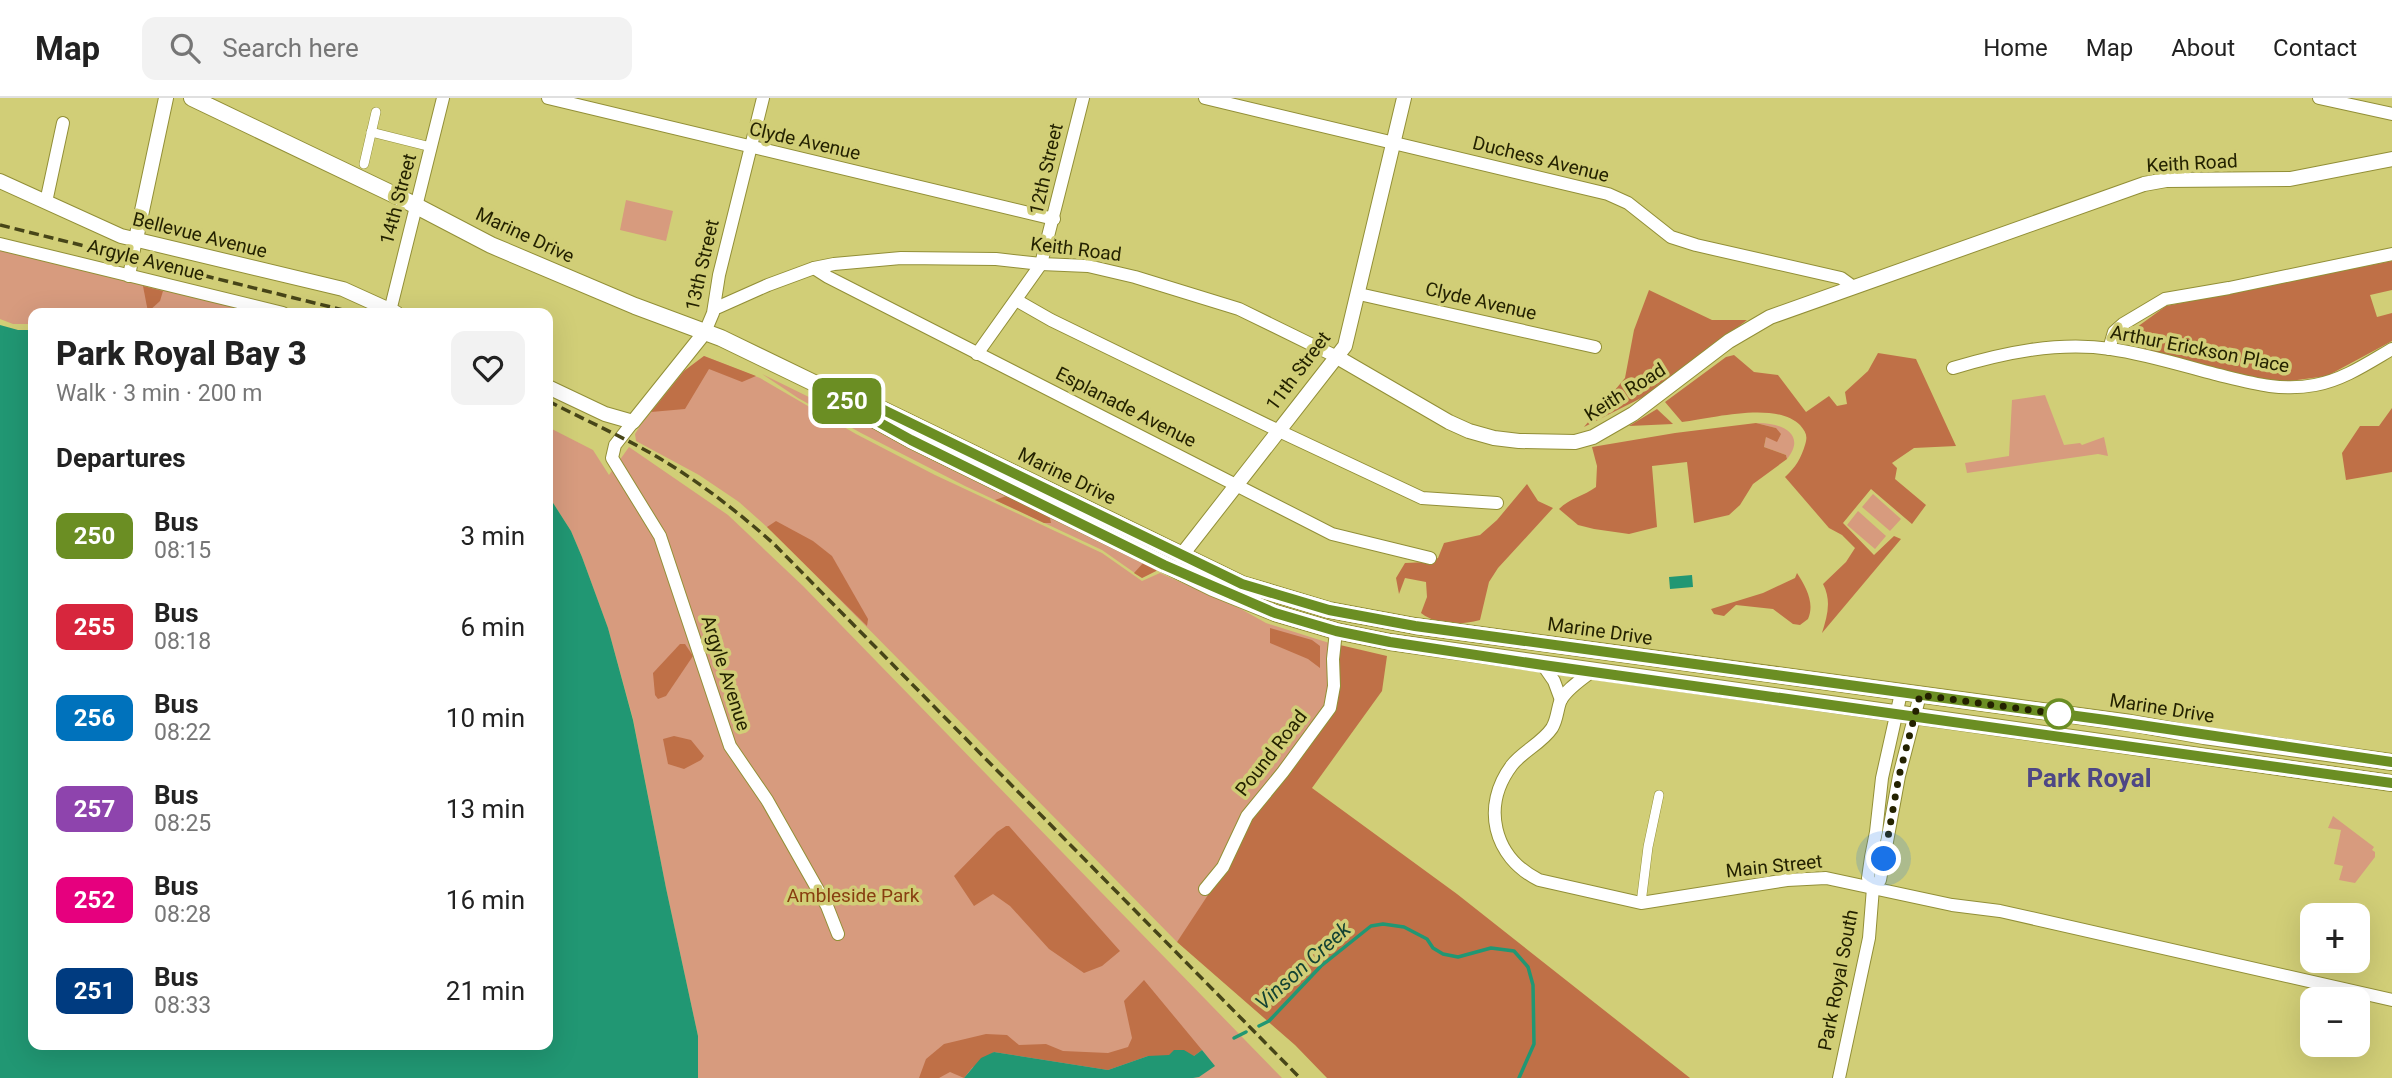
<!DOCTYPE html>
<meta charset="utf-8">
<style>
body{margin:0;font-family:Roboto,sans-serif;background:#f2f2f2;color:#222;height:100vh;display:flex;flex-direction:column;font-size:26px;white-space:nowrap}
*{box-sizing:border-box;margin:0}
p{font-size:23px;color:#767676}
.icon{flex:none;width:38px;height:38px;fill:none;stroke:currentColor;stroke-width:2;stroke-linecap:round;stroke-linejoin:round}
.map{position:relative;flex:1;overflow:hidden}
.side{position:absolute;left:28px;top:210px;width:525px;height:742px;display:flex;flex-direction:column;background:#fff;border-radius:14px;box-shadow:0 7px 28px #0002}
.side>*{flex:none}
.badge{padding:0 14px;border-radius:10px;font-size:24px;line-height:46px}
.tools{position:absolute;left:2300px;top:805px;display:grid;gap:14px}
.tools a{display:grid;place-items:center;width:70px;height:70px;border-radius:14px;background:#fff;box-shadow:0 7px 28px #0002;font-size:35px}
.you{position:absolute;width:35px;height:35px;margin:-18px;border:5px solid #fff;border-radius:50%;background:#1a73e8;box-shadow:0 0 0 10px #1a73e833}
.map>.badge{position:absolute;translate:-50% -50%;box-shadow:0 0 0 4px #fff}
h2{padding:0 28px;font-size:26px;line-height:63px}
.round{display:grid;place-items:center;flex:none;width:74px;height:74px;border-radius:14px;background:#f2f2f2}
.summary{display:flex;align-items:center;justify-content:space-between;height:119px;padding:0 28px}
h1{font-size:33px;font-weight:800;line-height:52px}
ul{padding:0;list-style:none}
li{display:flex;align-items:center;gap:21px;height:91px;padding:0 28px}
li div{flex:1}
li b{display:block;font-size:26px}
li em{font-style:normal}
li .badge{min-width:77px;font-weight:700;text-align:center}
header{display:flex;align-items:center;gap:42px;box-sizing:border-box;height:98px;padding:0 35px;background:#fff;border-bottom:2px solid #e0e0e0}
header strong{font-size:33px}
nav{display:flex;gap:38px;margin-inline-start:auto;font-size:24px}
.search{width:490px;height:63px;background:#f2f2f2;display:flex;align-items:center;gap:18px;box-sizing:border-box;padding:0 24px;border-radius:14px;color:#767676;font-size:26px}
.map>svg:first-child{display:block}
</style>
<header>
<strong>Map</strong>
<div class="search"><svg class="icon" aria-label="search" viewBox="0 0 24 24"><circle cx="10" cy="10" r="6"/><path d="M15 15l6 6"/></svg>Search here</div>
<nav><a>Home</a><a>Map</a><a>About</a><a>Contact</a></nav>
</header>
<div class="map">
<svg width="2392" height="980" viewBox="0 0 2392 980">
<rect width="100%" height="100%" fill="#d1ce77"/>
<g fill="#d79b7e">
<path d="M626,102l47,11 -7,30 -46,-11z"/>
<path d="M0,151l264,64h-231v11h-20l-13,-5z"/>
<path d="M704,258l56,22 96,56 79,41 167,78 40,28 18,-8 81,36 25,14 117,37 -206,282 -400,-406 -38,-34 -40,-27 -63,-34 -1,-7 5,-8 44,-55z"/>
<path d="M762,276l396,194 -2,3 -14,7 -40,-28 -137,-64 -104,-53 -63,-35z"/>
<path d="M2045,297l19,50 16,-2 2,2 22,-8 4,19 -10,-2 -131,19 -2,-10 44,-7 3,-56z"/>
<path d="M1756,325c23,-1 52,10 31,36l-1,-4 -22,-8 2,-10 10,-9z"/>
<path d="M548,329l45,23 16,25 20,-28 99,68 75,71 479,492h-584v-42l-32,-148 -33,-169 -25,-91 -26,-71 -11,-26 -23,-36z"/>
<path d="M1873,396l28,25 -11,12 -28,-24z"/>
<path d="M1858,413l28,25 -11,13 -28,-24z"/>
<path d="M2333,718l41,31 -2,3 3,2v5l-20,26 -16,-3 4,-14 -9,-2 7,-34 -13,-2z"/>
</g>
<g fill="#bf7047">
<path d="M2392,163v29l-22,5 7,22 15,-4v28l-65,35 -53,7 -132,-32 -9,-21 33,-24z"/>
<path d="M143,188l20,5 -3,10 -12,11z"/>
<path d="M1649,192l63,30h35l-92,71 -71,36 41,-49 9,-48z"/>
<path d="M1878,255l38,6 40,87 -42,2 -22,15 5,5 -2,11 31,26 -14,19 -41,-35 -28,34 31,32 20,-19 7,3 -79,94c5,-16 10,-32 1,-49l23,-22 9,-14 -13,-13 -13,-7 -44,-51c11,-10 16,-19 20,-32 3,-9 1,-13 -5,-20 -24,-24 -87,-7 -118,-3l-17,-20 61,-45 8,-2 20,17 24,3 28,37 23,-16 8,10 10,-2 -2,-12 23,-21z"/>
<path d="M704,258l52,20 -14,6 -33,-13 -24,40 -34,3 33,-41z"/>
<path d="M2392,310v64l-46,8 -4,-27 18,-27h19z"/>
<path d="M1657,311l16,15 -44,2z"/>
<path d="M1756,325l20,5 5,6 -4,8 -11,-5 -2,10 22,8 1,4 -34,25 -13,21 -11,10 -35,8 -7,-61 -35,4 5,61 -28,7 -35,-5 -16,-4 -19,-16c11,-11 25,-13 37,-22l1,-21 -5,-19 83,-14z"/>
<path d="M1527,386l11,17 15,7 -55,60 -9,14 -9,38c-20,5 -42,6 -59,-7l6,-16 -1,-15 -21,-4 -6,16 -3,-16 9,-15 22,-1 11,-4 6,-15 36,-8 17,-15z"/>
<path d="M1009,397l41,23 1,5h-7l-49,-23z"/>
<path d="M776,423l37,20 19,15 36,63 -1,7 -100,-99z"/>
<path d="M1144,464l14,6 -2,3 -14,7 -8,-5z"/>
<path d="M1797,475c9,14 18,30 11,46l-8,6 -7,-1 -20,-15 -37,-4 -12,11 -10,-2 -3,-5 52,-16 32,-15z"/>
<path d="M1270,530l42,12 8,6v22l-12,-9 -38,-16z"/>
<path d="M680,546h5l8,12 -27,40 -8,3 -3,-4 -2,-22z"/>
<path d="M1340,547l47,11 -5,35 -70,97 145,106 233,184h-363l-32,-33 -118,-103 54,-82 19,-38 85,-113 5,-22 -3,-37z"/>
<path d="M674,638l17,4 13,16 -3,4 -17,9 -16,-5 -5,-25z"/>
<path d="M1006,728h3l111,125 -18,15 -18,7 -35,-24 -39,-43 -17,-12 -19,12 -20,-30 43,-44z"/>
<path d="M1144,882l58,70 -8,6h-46l-40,14 -114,-18 -22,16 -8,10 -14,-6 -11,6h-20l7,-19 18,-15 42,-10 21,1 12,10 27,-1 17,7 45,2 20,-6 4,-9 -8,-37z"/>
</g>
<g fill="#219773">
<path d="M0,227l18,5h15v715h515v-550l23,36 11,26 26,71 25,92 33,168 32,148v42h-698z"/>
<path d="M1692,477l1,12 -23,2 -1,-12z"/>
<path d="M1174,952h10l10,6 8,-6 13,16 -16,11 -6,1h-229l17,-20 13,-6 114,18 40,-14 21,-1z"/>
</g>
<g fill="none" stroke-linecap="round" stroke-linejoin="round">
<g stroke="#219773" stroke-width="3.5">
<path d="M1259,928l10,-5 52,-55 50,-40 12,-2 21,3 23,12 6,9 10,6 15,3 33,-9 23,3 14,16 5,18 1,59 -15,34"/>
<path d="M1234,940l12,-6"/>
</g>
<g stroke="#928f37" stroke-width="10">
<g id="pedestrian">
<path d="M371,34l60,15"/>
<path d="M364,66l12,-52"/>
<path d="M1641,805l7,-56 11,-52"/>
</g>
</g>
<g stroke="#928f37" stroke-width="14">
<g id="minor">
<path d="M548,0l506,121"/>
<path d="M1205,0l403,96 20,9 43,34 25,8 145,33 11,8"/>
<path d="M2319,0l73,16"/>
<path d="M46,104l17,-79"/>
<path d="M0,146l283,69"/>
<path d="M814,170l14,9 504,257 98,24"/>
<path d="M129,178l7,-37"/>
<path d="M1359,196l236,53"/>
<path d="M1016,202l35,20 226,110 145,68 75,5"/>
<path d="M714,211l54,-24 46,-17 20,-4 67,-6 95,1 45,5 47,2 47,11 104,32 98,48"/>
<path d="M390,213l53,-213"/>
<path d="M705,234l8,-19 6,-38 44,-177"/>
<path d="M2109,251l5,-17 9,-8 42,-25 64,-11 163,-34"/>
<path d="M977,256l64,-90 42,-166"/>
<path d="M1953,270c50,-15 105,-27 158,-19 35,5 70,16 104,25 33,8 65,18 100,11 28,-5 53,-22 77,-36"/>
<path d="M633,324l-18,23 -3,13 48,78 70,210 37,54 60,106 11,28"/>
<path d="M1543,567l11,16 7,19"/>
<path d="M1591,574c-10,8 -26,18 -31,30 -3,9 -3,18 -8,26 -10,15 -29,23 -40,37 -31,41 -19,92 27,115l102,23 146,-23 39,-2 126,27 48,6 392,89"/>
<path d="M1873,790l7,-8 19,-104 21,-81"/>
<path d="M1205,791l18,-22 24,-51 36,-44 47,-64 4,-22 -1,-27 3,-28"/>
<path d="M1839,980l30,-140 4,-50 -5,-10 3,-21 5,-25 6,-54 19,-85"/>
</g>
</g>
<g stroke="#928f37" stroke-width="16">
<g id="tertiary">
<path d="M0,83l121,55 222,53 53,24"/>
<path d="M136,141l30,-141"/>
<path d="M1337,259l112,65 20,9 25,7 25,3 56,1 18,-5 40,-23 96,-73 41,-24 374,-133 22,-4 124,-1 102,-20"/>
<path d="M548,289l57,27 28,8 72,-90"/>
<path d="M1181,458l164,-210 59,-248"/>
</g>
</g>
<g stroke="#928f37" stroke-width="18">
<g id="secondary">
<path d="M192,0l211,101 88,46 144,61 86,32 124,60 10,11 56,31 302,148 62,25 61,18 54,11 1002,141"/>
<path d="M845,300l16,1 381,185 87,26 86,16 716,97 73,13 188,26"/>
</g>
</g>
<use href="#pedestrian" stroke="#fff" stroke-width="9"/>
<use href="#minor" stroke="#fff" stroke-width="12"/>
<use href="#tertiary" stroke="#fff" stroke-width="14"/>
<use href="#secondary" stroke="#fff" stroke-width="16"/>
<g stroke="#474518" stroke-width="3.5" stroke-dasharray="10 5" stroke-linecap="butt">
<path d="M0,127l355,88"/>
<path d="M548,303c35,18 71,34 106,54 43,25 83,56 120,89l526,534"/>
</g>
</g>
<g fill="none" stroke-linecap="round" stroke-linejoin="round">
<g stroke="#fff" stroke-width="16">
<path id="line" d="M2392,664l-286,-42 -691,-94 -86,-16 -87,-26 -381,-185 -16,-1 10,11 56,31 253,125 111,48 61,18 54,11 153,23 849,118"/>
</g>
<use href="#line" stroke="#6b8e23" stroke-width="10"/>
<path stroke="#242200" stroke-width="7" stroke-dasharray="0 12.6" d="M1884,761l15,-83 21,-81 139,19"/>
</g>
<circle fill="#fff" stroke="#6b8e23" stroke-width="3.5" cx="2059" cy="616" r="14"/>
<g text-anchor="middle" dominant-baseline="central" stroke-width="7" stroke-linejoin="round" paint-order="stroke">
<g font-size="19" fill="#242200" stroke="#d1ce77">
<text transform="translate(805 43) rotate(13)">Clyde Avenue</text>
<text transform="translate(1541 61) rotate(14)">Duchess Avenue</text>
<text transform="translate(2192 65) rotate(-3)">Keith Road</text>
<text transform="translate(1046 71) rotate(-77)">12th Street</text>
<text transform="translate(398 101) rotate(-75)">14th Street</text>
<text transform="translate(200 137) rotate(14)">Bellevue Avenue</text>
<text transform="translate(525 137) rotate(25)">Marine Drive</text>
<text transform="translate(1076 151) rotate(7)">Keith Road</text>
<text transform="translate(146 162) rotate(14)">Argyle Avenue</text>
<text transform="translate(702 167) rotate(-77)">13th Street</text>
<text transform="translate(1481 203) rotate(13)">Clyde Avenue</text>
<text transform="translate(2200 251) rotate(11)">Arthur Erickson Place</text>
<text transform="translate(1298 273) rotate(-53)">11th Street</text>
<text transform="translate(1625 294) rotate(-32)">Keith Road</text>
<text transform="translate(1126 309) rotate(27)">Esplanade Avenue</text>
<text transform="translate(1067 378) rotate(26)">Marine Drive</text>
<text transform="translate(1600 533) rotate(8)">Marine Drive</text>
<text transform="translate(726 575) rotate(72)">Argyle Avenue</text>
<text transform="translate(2162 610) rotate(9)">Marine Drive</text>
<text transform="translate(1271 655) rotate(-52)">Pound Road</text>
<text transform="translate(1774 768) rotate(-6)">Main Street</text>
<text transform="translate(1838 882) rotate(-79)">Park Royal South</text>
</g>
<g font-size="19" fill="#883e10" stroke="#d1ce77">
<text x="853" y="797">Ambleside Park</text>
</g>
<g font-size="21" font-style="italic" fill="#144333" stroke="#d1ce77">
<text transform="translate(1303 868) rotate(-42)">Vinson Creek</text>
</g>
<g font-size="26" font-weight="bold" fill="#4e4785" stroke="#d1ce77">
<text x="2089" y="680">Park Royal</text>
</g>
</g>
</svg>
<div class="tools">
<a>+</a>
<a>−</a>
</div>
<div class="you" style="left:1884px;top:761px"></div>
<b class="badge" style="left:847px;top:303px;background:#6b8e23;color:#fff">250</b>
<section class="side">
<div class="summary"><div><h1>Park Royal Bay 3</h1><p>Walk · 3 min · 200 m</p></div><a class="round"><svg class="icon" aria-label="heart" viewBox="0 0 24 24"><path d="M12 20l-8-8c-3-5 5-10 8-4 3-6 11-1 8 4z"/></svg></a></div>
<h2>Departures</h2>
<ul>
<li><span class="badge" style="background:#6b8e23;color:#fff">250</span><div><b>Bus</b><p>08:15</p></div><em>3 min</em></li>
<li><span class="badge" style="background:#d7263d;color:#fff">255</span><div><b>Bus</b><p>08:18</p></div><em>6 min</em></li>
<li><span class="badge" style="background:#0072bc;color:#fff">256</span><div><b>Bus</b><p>08:22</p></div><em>10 min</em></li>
<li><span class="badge" style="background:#8e44ad;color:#fff">257</span><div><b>Bus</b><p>08:25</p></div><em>13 min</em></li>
<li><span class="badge" style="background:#e6007e;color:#fff">252</span><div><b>Bus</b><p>08:28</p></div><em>16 min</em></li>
<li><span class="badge" style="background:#003b80;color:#fff">251</span><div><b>Bus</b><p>08:33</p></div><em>21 min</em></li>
</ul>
</section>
</div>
